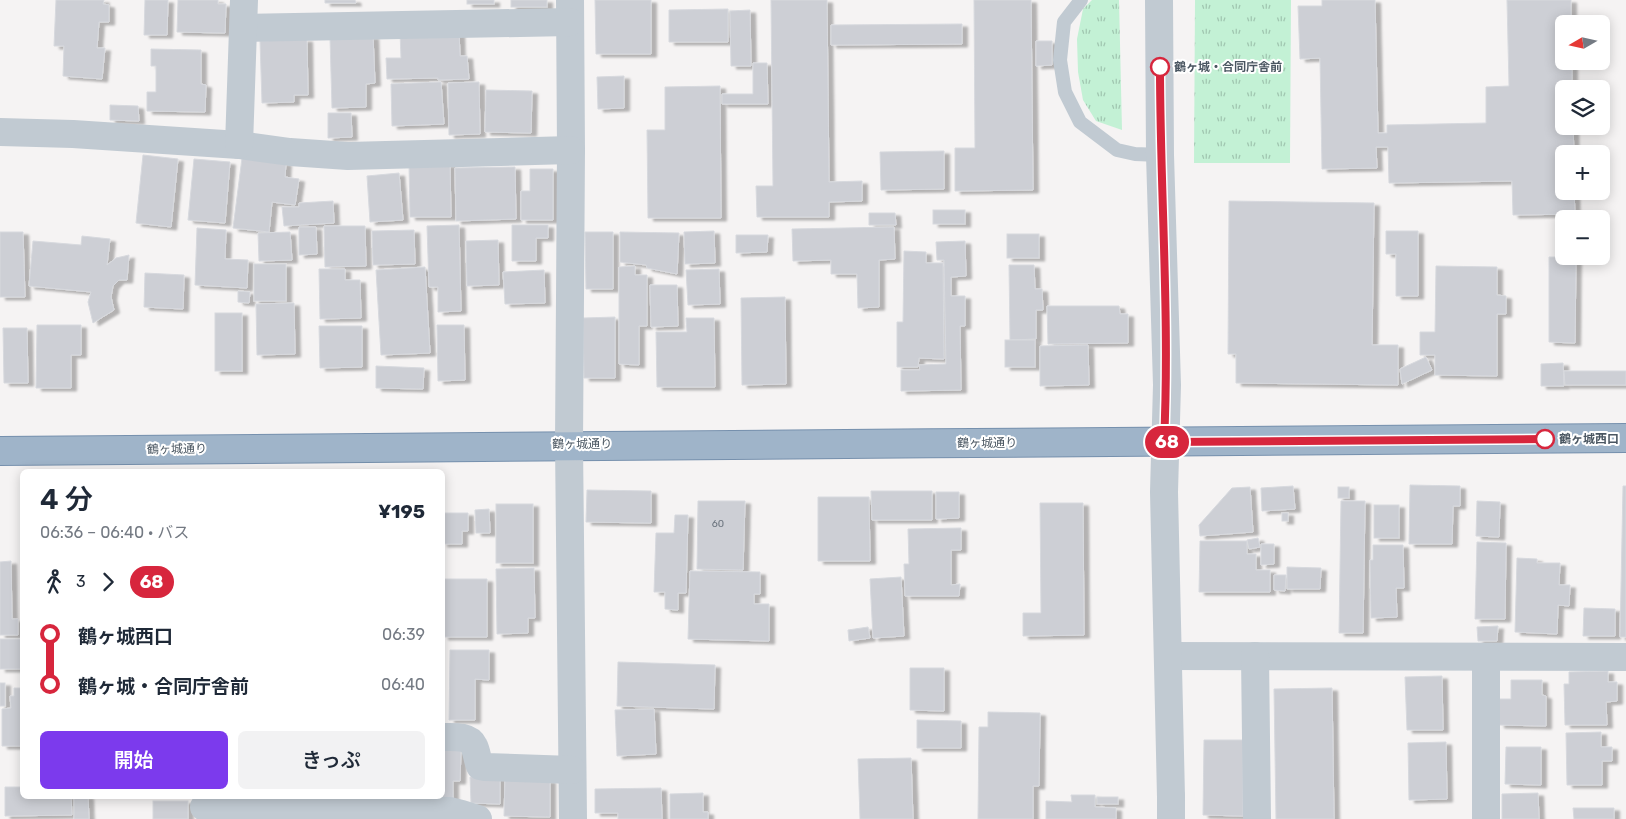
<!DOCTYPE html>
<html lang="ja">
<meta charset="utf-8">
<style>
body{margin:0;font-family:Rubik,"Noto Sans JP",sans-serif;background:#f2f2f3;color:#1f2937;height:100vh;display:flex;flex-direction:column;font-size:19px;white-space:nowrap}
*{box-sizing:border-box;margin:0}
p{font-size:16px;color:#747a83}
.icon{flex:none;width:28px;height:28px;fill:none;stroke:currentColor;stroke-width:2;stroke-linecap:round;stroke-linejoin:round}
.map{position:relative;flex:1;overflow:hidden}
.details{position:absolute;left:20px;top:469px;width:425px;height:330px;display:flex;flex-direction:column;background:#fff;border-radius:8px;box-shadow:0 2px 12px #0003}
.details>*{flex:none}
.badge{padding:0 10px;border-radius:16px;font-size:18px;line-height:32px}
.needle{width:32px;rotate:261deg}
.fabs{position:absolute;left:1555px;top:15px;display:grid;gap:10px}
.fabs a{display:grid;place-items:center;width:55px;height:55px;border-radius:8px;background:#fff;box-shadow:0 2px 12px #0003;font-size:25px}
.map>.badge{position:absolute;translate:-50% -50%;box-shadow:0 0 0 2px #fff}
.legs{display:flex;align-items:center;gap:8px;height:55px;padding:0 20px;font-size:16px}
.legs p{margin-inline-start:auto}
.headline{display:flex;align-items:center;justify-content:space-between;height:85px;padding:0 20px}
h1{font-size:28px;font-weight:600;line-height:38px}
.action{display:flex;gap:10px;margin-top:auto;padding:10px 20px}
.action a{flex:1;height:58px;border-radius:8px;background:#7c3aed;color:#fff;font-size:20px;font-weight:600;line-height:58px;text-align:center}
.action a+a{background:#f2f2f3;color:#1f2937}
ul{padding:0 20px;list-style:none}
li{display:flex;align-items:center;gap:18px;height:50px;font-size:19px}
li i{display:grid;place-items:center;width:8px;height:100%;margin:0 6px;background:currentColor}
li i::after{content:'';width:12px;height:12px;margin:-6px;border:4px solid;border-radius:50%;background:#fff}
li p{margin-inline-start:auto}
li:first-child i{background:linear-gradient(#0000 50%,currentColor 0)}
li:last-child i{background:linear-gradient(currentColor 50%,#0000 0)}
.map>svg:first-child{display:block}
</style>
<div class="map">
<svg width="1626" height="819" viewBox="0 0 1626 819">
<defs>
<pattern id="grass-tufts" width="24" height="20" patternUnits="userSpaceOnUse" patternTransform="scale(1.25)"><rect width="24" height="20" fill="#c3f1d5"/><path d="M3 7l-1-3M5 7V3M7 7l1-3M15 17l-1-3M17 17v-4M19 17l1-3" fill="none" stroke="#a0c6b0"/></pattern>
<filter id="shadow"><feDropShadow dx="5.5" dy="3" stdDeviation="1" flood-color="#0004"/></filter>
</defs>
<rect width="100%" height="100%" fill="#f5f3f3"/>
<g fill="url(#grass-tufts)">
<path d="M1092,0h27l3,130 -26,-9 -13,-21 -5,-28 -1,-33 6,-30z"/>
<path d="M1195,0h96l-1,163h-96z"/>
</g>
<g fill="#cdcfd5" stroke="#d7d9de" filter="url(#shadow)">
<path d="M56,0h48l-1,4 6,1v17h-10l-2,26h8l-3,31 -39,-3 1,-30h-10z"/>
<path d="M145,0h23l-1,35h-23z"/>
<path d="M178,0h40v4h8l-1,29 -48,-1z"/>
<path d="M325,0h30l1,3h-31z"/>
<rect x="467" y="0" width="27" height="4"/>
<rect x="511" y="0" width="36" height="7"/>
<path d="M595,0h56v54h-55z"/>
<path d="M771,0h56l2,182 33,-1v20l-33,1v15h-72l-1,-31h17z"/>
<path d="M974,0h57l2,190 -78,1v-43h20z"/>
<path d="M1322,0h53l3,133h9v-8l99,-2v-36l23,-1 -2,-86h64v24h-7v37h8v28h-8v37h9l1,28h-10v37h10l1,23 -62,1 -1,-34 -123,2 -1,-36h-12l1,21 -55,1 -2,-111 -20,1 -2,-53h24z"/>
<path d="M728,9v33h-59v-32z"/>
<path d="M750,10l1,56h-20l-1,-55z"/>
<path d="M962,24v20l-131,1v-20z"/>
<path d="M459,31l1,25h7l2,23 -31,1v-2l-51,1 -1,-21h15l-1,-25z"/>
<path d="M373,36l2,47 -9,1v23l-34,1 -2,-70z"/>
<path d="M307,39l1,56h-14v7l-32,1 -2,-62z"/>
<path d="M1036,41h16v24l-16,1z"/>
<path d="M151,49l50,1v34l5,1 -1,27 -58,-1v-19h9v-26h-5z"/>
<path d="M753,63h14l1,41h-46v-10h31z"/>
<path d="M624,76v32l-26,1 -1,-32z"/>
<path d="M441,82l3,42 -52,2 -1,-42z"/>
<path d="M479,82l1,52 -31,1 -1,-52z"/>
<path d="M720,86l1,132h-73l-1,-88h18v-43z"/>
<path d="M486,90l46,1 -1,42 -46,-1z"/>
<path d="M110,105l28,1 1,15 -29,-1z"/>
<path d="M328,113h23l1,24 -24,1z"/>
<path d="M944,151v38l-63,1 -1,-38z"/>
<path d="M143,155l35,4 -7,68 -35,-4z"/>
<path d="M242,158l44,5 -1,14 14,2 -4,26 -23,-3 -3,30 -36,-4z"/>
<path d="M194,159l36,3 -5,61 -37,-3z"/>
<path d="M450,164l1,53h-41l-1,-52z"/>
<path d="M515,167l1,52 -60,2 -1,-53z"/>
<path d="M530,169h23v51h-32v-29h9z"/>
<path d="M399,173l4,47 -33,2 -3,-46z"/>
<path d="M333,201l1,22 -50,3 -2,-19h17v-4z"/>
<path d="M1229,201l145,2 -2,142h26v40l-162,-2v-29h-8z"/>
<rect x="933" y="210" width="32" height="14"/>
<path d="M869,213h26l1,12h-27z"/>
<path d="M459,225l2,86 -23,1v-25h-9l-2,-61z"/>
<path d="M512,225h36v13h-12v23h-24z"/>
<path d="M324,226h41l1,40 -41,1z"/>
<path d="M299,227h17l1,27 -18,1z"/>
<path d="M894,227l1,32 -16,1v47l-21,1 -1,-34h-26v-14l-38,1 -1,-32z"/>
<path d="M197,228l29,2 -1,29 23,1 -1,28 -52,-3z"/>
<path d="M414,230l1,34 -42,1 -1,-34z"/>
<path d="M714,231l1,32 -30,1 -1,-32z"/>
<path d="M1386,231h32v65h-22v-42h-10z"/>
<path d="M0,232h23l2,65h-25z"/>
<path d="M290,232l2,28 -33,1 -1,-28z"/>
<path d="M585,232h28v57h-27z"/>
<path d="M620,232l59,1 -2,41 -30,-6 -1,-3 -26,-3z"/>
<rect x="1007" y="234" width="32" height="24"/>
<path d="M736,235h32l-1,17 -31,1z"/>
<path d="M82,236l28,3 -3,26 9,-7 13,-3 -2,25h-8l-6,6 -2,11 3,13 -21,13 -5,-21 3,-10 -62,-6 4,-45 48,4z"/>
<path d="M498,240l1,45 -32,1 -1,-45z"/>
<path d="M965,241l1,35 -15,1v19h14v30h-5l1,64 -60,1v-21h19l-1,-5 27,-1 -2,-104h-7l-1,-18z"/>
<path d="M904,251l22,1v11h17l1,96 -25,-1 -1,9h-21v-45h6z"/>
<path d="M1549,257h27l-1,86 -26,-1z"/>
<rect x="254" y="264" width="32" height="37"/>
<path d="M1009,265h25l1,24h7l1,21h-7v29l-26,1z"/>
<path d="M635,266v9h12v51h-8v39l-20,-1v-97z"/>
<path d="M1436,266l61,1v28l9,1v18h-9v62l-62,-1v-20h-15v-23h15z"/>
<path d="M425,267l5,86 -49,2 -5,-85z"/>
<path d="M319,269h26v11h15l1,38 -41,1z"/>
<path d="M719,269l1,35 -32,1 -2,-35z"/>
<path d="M544,270l1,33 -40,1 -2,-32z"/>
<path d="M145,273l39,2 -1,34 -39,-2z"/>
<path d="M650,285h27l1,41 -27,1z"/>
<path d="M238,291l12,1 -1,11 -11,-1z"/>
<path d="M785,297l1,87 -44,1 -1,-87z"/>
<path d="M294,303l1,51 -38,1 -1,-51z"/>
<path d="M1047,306h72l1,8h8v29l-80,1z"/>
<rect x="215" y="313" width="27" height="58"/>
<path d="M615,317v61h-31l-1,-60z"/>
<path d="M686,318h28l1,69h-58l-1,-55h31z"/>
<path d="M37,325h44v30h-10v33h-35z"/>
<path d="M437,325h27l1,55 -27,1z"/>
<path d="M319,326h43v41l-42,1z"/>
<path d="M3,328h24l1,55h-24z"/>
<rect x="1005" y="340" width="30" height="27"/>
<path d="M1088,345l1,40 -49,1v-40z"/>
<path d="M1426,357l6,13 -30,14 -2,-15z"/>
<path d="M1563,363l1,23h-23v-22z"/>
<path d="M376,366l48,2 -1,21 -47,-1z"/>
<path d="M1564,371h62v14h-61z"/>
<path d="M1410,485l50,1v20h-7l-1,38h-43z"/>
<path d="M1293,486l2,23 -33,2 -1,-23z"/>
<path d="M1623,486h3v151h-6z"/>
<path d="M1250,487l3,45 -53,4 -1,-11 33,-37z"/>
<rect x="1338" y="487" width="11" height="11"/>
<path d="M587,490l64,1v32l-65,-1z"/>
<path d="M871,491h61v29h-60z"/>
<path d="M936,492h23v26l-23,1z"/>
<path d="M818,497h51l1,64h-52z"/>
<path d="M698,501h47l-2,69 -46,-1z"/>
<path d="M1341,501h24l-2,132h-24z"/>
<path d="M1477,501l23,1 -1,35 -23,-1z"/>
<path d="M1040,503h43l1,132 -61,1v-23h18z"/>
<rect x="496" y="504" width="37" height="59"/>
<rect x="1374" y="505" width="25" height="33"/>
<path d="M489,509l1,24h-14l-1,-23z"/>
<path d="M442,513h26v18h-6v13h-20z"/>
<rect x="1282" y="513" width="6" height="8"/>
<path d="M675,515h13l-2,78h-8v17l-13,-1v-17h-11l2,-59h18z"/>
<path d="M961,528v22h-10v35l9,-1 -1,12h-54l-1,-32h5l-1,-35z"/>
<path d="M1258,538l2,9 -11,2 -2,-9z"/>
<path d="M1200,541h47v13h9v16h14v22h-71z"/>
<path d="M1477,542l29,1 -1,76h-30z"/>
<path d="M1261,544h13v20l-13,1z"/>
<path d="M1373,545h30l1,43h-8l1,29 -26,1 -1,-58h3z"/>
<path d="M1517,558l20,1v4h23l-1,22h11l-1,21 -11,-1 -1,29 -42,-2z"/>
<path d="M11,561l1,58h6v16h-18v-73z"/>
<path d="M1287,567l34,1 -1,21h-33z"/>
<path d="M534,568l1,50h-7v15l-31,1 -1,-65z"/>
<path d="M690,571l70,1v22h-6v10h15v37l-81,-2z"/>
<path d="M1274,575h12l-1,16 -11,-1z"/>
<path d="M901,577l3,59 -31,2 -3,-59z"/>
<path d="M442,579h45v58h-44z"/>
<path d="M1584,608l31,1v27h-32z"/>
<path d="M1498,626l-1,15h-19l-1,-14z"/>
<path d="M868,627l2,11 -21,3 -1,-11z"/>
<rect x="0" y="639" width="22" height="30"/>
<path d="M450,650h39v30l-14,-1v41h-26z"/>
<path d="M618,662l97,3 -1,44 -97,-3z"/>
<path d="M910,668h34v43l-34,-1z"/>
<path d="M1608,671v11h9v19l-11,1 1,23h-42l-1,-41h5v-12z"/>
<path d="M1442,676l1,54h-36l-2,-53z"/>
<path d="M1511,680h31v15l4,1v30l-47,-1v-26h12z"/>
<rect x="0" y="683" width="5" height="23"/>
<path d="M14,688h8v58h-20v-37l9,-1 -1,-12h4z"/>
<path d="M1332,688l2,131h-58l-2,-130z"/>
<path d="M654,709l2,45 -39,2 -2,-46z"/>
<path d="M988,712l52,1 -1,73h-6v33h-55l1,-92h9z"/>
<path d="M917,720l44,1v27h-44z"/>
<path d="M1601,732v15h11v14h-10v24h-35l-1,-52z"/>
<path d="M1204,740h39v76l-40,-1z"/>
<path d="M1446,742l1,57 -38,1 -1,-57z"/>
<path d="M1506,747h35v38l-36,-1z"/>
<path d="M442,750h19l-1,31h-7v18h-31v-3h20z"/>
<path d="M911,758l2,61h-53l-2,-60z"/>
<path d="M470,777h30v27l-29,-1z"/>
<path d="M505,780h45v37l-46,-1z"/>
<path d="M5,787h17v9h49l1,19 -67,1z"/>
<path d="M661,788l1,31h-44v-6h-23v-24z"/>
<path d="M703,793v19h5v7h-38v-25z"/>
<path d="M1538,793l1,26h-37v-25z"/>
<path d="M1071,795h24v12l21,1v11h-70v-18l26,1z"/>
<path d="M74,796h14l1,23h-15z"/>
<rect x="1097" y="797" width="21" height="7"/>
<rect x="153" y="801" width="35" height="18"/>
<path d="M1573,808h41v11h-40z"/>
</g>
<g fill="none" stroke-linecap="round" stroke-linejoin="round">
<g stroke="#7690ad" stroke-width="30">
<path id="trunk" d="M0,451c542,-6 1084,-8 1626,-13"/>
</g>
<path stroke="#c1cad2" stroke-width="14" d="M1081,0l-17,22 -4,38 5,32 15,30 37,28 18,4 25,1"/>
<g stroke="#c1cad2" stroke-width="28">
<path d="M570,0l1,150 -2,294 4,375"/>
<path d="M244,28l326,-6"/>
<path d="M0,132l73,2 166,11 51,7 58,4 223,-6"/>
<path d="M239,145l5,-145"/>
<path d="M1168,656l458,1"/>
<path d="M1255,656l2,163"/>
<path d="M442,737c10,0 27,-2 32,9 3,6 3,13 6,20l5,1 87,3"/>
<path d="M1171,797v22"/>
<path d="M204,807l55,-1 191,5 12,3 16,5"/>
<path d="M1486,819v-162"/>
</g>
<path stroke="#c1cad2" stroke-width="28" d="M1159,0l1,155 7,230 -3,107 7,305"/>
<use href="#trunk" stroke="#9fb4c9" stroke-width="28"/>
</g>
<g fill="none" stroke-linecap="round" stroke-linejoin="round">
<g stroke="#fff" stroke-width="11">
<path id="line-1" d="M1160,67c0,125 10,250 4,375l381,-3"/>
</g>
<use href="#line-1" stroke="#d7263d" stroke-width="8"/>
</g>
<g fill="#fff" stroke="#d7263d" stroke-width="2.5">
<circle cx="1160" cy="67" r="9"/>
<circle cx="1545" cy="439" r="9"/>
</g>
<g text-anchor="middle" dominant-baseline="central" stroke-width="4" stroke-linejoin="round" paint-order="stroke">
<g font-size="10" fill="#6b747e">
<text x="718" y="524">60</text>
</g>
<g font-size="12" font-weight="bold" fill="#4a5661" stroke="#fff" text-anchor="start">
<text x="1174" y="67">鶴ヶ城・合同庁舎前</text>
<text x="1559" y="439">鶴ヶ城西口</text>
</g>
<g font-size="12" fill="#4a5661" stroke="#fff">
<text x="987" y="443">鶴ヶ城通り</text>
<text x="582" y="444">鶴ヶ城通り</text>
<text transform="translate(177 449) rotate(-1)">鶴ヶ城通り</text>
</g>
</g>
</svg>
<div class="fabs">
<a><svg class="needle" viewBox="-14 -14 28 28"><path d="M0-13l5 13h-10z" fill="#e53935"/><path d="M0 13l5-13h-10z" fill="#747a83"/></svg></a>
<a><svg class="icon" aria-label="layers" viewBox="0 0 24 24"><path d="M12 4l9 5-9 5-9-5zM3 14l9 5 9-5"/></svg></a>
<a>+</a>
<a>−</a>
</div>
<b class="badge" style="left:1167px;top:442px;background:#d7263d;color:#fff">68</b>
<section class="details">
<div class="headline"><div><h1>4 分</h1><p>06:36 – 06:40 · バス</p></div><b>¥195</b></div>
<div class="legs"><svg class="icon" aria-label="walk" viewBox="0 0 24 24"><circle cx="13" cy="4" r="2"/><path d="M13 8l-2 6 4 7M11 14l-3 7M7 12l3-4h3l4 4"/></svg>3<svg class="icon" aria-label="forward" viewBox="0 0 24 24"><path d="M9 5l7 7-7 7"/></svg><b class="badge" style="background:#d7263d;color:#fff">68</b></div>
<ul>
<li><i style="color:#d7263d"></i><b>鶴ヶ城西口</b><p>06:39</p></li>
<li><i style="color:#d7263d"></i><b>鶴ヶ城・合同庁舎前</b><p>06:40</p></li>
</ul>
<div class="action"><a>開始</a><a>きっぷ</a></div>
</section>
</div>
